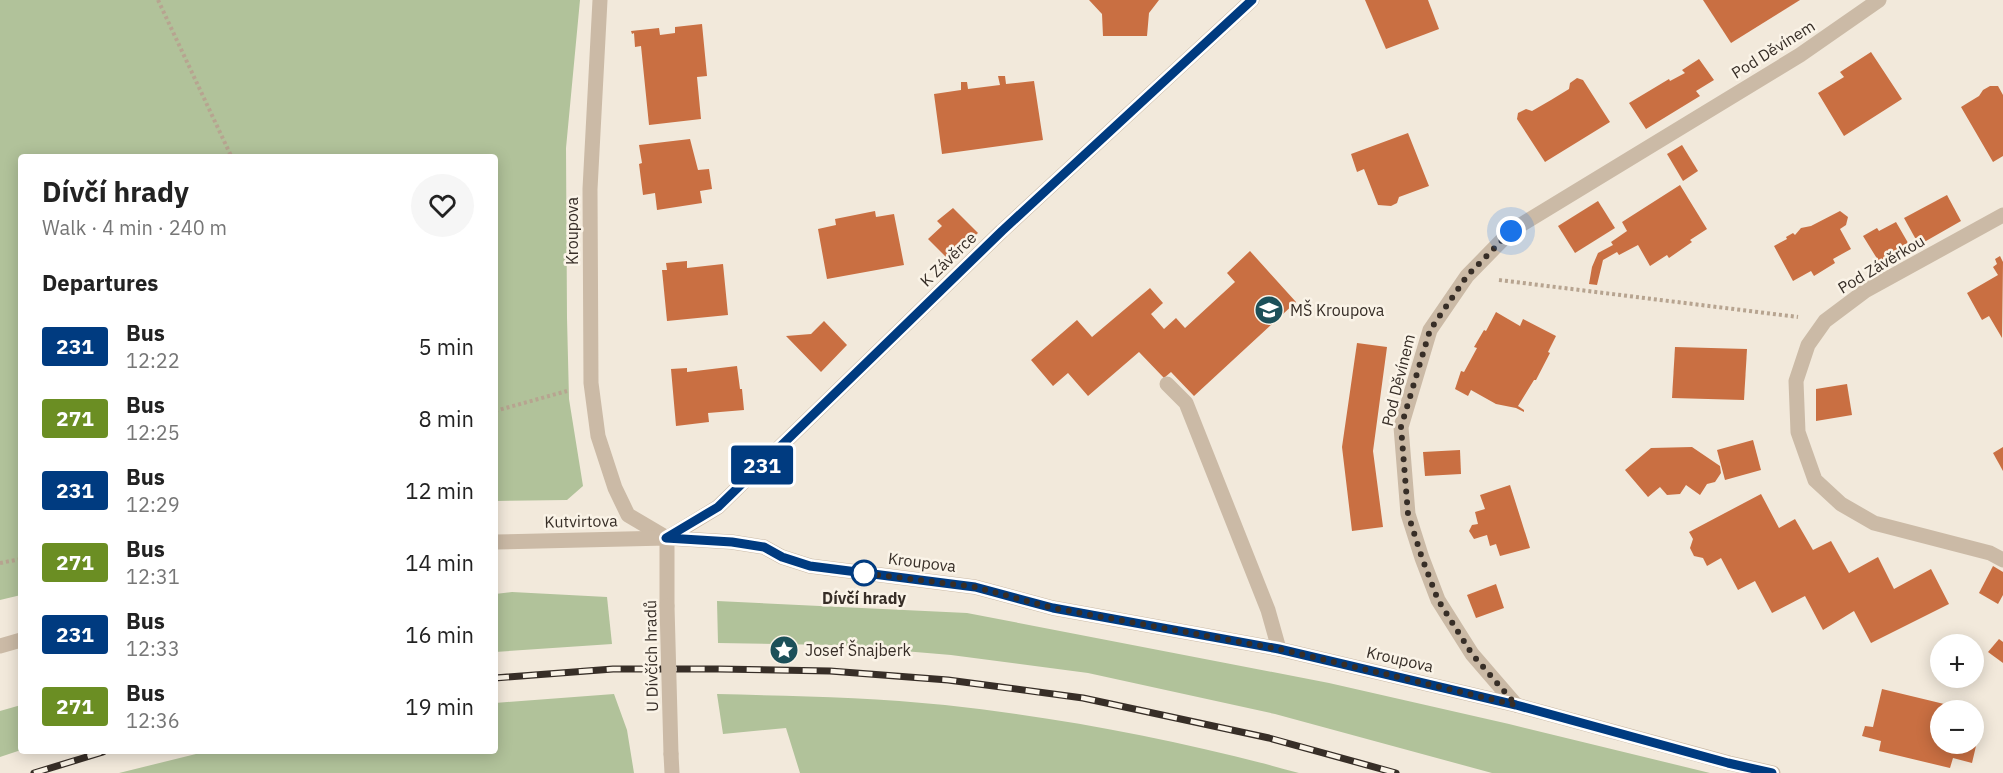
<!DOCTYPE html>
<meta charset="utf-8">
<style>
body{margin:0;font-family:"IBM Plex Sans",sans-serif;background:#f6f6f6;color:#222;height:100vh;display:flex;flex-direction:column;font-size:22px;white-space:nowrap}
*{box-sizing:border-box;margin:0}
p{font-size:20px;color:#767676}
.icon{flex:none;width:33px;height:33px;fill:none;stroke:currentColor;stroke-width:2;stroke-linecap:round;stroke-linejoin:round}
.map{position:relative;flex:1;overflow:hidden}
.sheet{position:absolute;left:18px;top:154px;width:480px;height:600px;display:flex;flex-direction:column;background:#fff;border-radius:6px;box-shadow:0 3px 15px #0003}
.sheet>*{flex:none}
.badge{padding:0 12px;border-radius:4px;font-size:21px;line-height:39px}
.tools{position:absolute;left:1930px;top:634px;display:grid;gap:12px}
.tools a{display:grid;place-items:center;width:54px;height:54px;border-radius:50%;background:#fff;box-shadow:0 3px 15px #0003;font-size:30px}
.you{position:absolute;width:30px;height:30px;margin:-15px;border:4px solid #fff;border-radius:50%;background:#1a73e8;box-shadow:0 0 0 9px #1a73e833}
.map>.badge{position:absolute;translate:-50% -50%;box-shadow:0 0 0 3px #fff}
h2{padding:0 24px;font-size:22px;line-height:54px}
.round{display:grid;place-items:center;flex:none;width:63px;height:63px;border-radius:32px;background:#f6f6f6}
.headline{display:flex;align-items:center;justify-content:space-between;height:102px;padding:0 24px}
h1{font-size:28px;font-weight:800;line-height:45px}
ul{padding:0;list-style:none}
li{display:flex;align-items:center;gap:18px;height:72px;padding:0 24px}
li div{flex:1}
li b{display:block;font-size:22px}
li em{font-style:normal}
li .badge{min-width:66px;font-weight:700;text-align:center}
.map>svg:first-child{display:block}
</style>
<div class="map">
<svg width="2003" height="773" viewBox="0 0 2003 773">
<rect width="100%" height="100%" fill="#f2e9db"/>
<g fill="#b1c29a">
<path d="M0,0h580l-14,148 1,170 2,81 14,87 -16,14 -72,1v-343h-474v437l-21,5z"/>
<path d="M512,592l95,5 5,47 -117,8v-58z"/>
<path d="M717,601l250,12 362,70 180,41 201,49h-218l-217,-59 -187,-41 -137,-18 -119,-10 -114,-2z"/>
<path d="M614,694l13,36 7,43h-515l85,-21h291v-49z"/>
<path d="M717,694c76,2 152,3 228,11 119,13 239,36 354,68h-499l-14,-45 -63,6z"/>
<path d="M21,705v45l-21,7v-46z"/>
</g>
<g fill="#c96f42">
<path d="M1089,0h70l-10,13 -2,23h-44l-1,-22z"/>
<path d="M1365,0h63l11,29 -53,20z"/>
<path d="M1703,0h97l-69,43z"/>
<path d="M702,24l5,52 -10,1 4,42 -52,6 -8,-79 -6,1 -1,-14 -2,1 -1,-3 28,-3 1,7 15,-2v-6z"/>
<path d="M1871,52l31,47 -58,37 -26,-43 26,-16 -4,-5z"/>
<path d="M1699,59l15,21 -18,11 4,5 -54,33 -17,-26 40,-24 1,2 15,-8 -3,-3z"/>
<path d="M998,76h7l1,8 28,-3 9,59 -101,14 -8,-60 27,-4v-8h6l1,7 32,-4z"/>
<path d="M1577,78l6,2 27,42 -65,40 -28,-43 1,-6 8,-4 6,2 19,-11 18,-11 1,-6z"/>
<path d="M1990,86h8l5,9v61l-10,6 -32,-55 18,-11 4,-6z"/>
<path d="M1408,133l21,53 -30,11 -2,6 -6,3 -13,-1 -14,-36 -7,3 -6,-18z"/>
<path d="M690,139l8,31 11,-1 3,20 -12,2 2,12 -45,7 -2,-17 -12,2 -4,-31 3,-1 -3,-18z"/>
<path d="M1682,145l16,26 -15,10 -16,-27z"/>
<path d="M1680,185l27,44 -17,11 2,2 -23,16 -2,-3 -17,11 -12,-21 -19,10 -2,-3 -14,8 -6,25 -8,-1 3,-17 6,-14 15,-8 -2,-3 16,-11 -5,-9z"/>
<path d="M1947,195l14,26 -42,24 -15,-27z"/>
<path d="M1598,201l17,27 -40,25 -17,-27z"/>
<path d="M953,208l25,25 -30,26 -20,-20 14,-13 -5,-5z"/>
<path d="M875,211l1,6 18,-3 10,51 -77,14 -9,-50 18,-4 -1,-6z"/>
<path d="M1840,211l8,6 -2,8 -6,4 11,20 -18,10 2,4 -21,13 -3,-5 -18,10 -19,-35 13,-7 -1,-2 7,-4 2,2 6,-7 10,-2z"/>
<path d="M1896,222l15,26 -30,17 -18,-29 14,-8 2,3z"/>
<path d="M1250,251l46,51 -102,94 -23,-24 -7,6 -25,-26 -51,44 -20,-23 -15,13 -22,-26 46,-40 15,17 58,-49 13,15 -12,11 13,15 12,-11 9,10 50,-46 -8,-9z"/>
<path d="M2000,256l3,6 -1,76 -13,-22 -7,4 -15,-27 31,-18 -5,-8 4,-3 -2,-5z"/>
<path d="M687,261v7l36,-4 5,51 -61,6 -5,-51h5l-1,-7z"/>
<path d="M1496,312l24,14 3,-7 33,17 -8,16 2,1 -14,27h-2l-16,26 6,4v2l-8,-4 -20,-4 -25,-14 -3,6 -13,-7 6,-18 3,1 13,-24 -3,-1 10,-17 2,1z"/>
<path d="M824,321l23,24 -26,27 -35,-36 25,-2z"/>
<path d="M1357,343l30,4 -14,104 10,76 -31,4 -10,-84z"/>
<path d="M1675,347l72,2 -3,51 -72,-2z"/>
<path d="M737,366l3,23h2l2,21 -36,3 1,9 -33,4 -5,-57 16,-1v4z"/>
<path d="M1847,384l5,31 -36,6v-32z"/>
<path d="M1753,440l8,30 -36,10 -8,-30z"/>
<path d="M1692,447l28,19 1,7 -6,9 -8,2 -7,11 -14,-10 -6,9 -13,1 -7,-8 -12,10 -23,-27 26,-22z"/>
<path d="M2003,447v24l-10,-18z"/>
<path d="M1460,450l1,24 -36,2 -2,-24z"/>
<path d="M1510,485l20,63 -30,8 -4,-12 -6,2 -3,-11 -13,4 -5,-8 3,-6 6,-1 -3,-12 10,-3 -5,-14z"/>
<path d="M1761,494l18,34 16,-9 18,31 18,-9 18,32 29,-16 16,32 37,-20 18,35 -78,39 -17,-32 -31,19 -18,-34 -33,17 -17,-32 -17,9 -17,-32 -14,8 -4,-8 -9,-2 -4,-8 3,-9 -4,-7z"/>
<path d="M1993,566l10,6v23l-5,9 -19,-11z"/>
<path d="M1496,584l8,24 -28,10 -9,-23z"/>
<path d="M1999,639l4,3v21l-15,-11z"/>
<path d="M1882,689l87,21 -28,1v33h33v-17l6,2 -8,34 -19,-5 -3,10 -71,-17 2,-10 -19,-5 3,-10 8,1z"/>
</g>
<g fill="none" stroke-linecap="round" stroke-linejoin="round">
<g stroke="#b7a490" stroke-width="4" stroke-dasharray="3 3" stroke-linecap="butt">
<path d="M158,0l74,158"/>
<path d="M1499,280l299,37"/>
<path d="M495,411l72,-20"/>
<path d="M0,563l21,-4"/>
</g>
<path stroke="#cbbaa6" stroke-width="15" d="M1167,384l19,19 82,207 11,39"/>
<g stroke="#cbbaa6" stroke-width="15">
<path d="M600,0l-10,189 1,194 7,53 17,52 13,27 39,23"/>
<path d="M2003,215l-138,76 -40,30 -17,24 -12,36 2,51 17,48 26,24 33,19 116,30 13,7"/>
<path d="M667,538l51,-31 284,-276 250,-231"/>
<path d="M667,538v68"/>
<path d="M495,542l172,-4 65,4 32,5 18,10 28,9 165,21 78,21 226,41 237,56 213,58 44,10"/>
<path d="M0,646l21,-6"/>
<path d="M1516,705l-44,-51 -34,-54 -16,-42 -14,-44 -7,-87 29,-97 37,-54 44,-45 289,-176 79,-55"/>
<path d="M671,754l1,19"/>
</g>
<g stroke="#372e27" stroke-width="7">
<g id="rail">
<path d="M495,678l118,-9h105l112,2 118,9 135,18 186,40 127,35"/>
<path d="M34,773l69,-21"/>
</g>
</g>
<use href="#rail" stroke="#faf3e7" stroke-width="4.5" stroke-dasharray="14" stroke-linecap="butt"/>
<path stroke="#cbbaa6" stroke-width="15" d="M667,606l4,148"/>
</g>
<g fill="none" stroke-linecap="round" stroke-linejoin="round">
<g stroke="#fff" stroke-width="14">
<path id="line" d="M1252,0l-250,231 -284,276 -52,31 66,4 32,5 18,10 28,9 165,21 78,21 226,41 237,56 212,58 44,10"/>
</g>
<use href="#line" stroke="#003b80" stroke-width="9"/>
<path stroke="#372e27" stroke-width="6" stroke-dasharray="0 10.8" d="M864,573l-9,-1 120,15 78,21 226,41 237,56 -44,-51 -34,-54 -16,-42 -14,-44 -7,-87 29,-97 37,-54 44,-45"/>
</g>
<defs>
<g id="school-disc" transform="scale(1.5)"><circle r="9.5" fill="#1c5059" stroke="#faf3e7"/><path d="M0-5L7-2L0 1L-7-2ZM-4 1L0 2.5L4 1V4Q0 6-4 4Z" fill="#fff"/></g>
<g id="sight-disc" transform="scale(1.5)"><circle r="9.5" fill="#1c5059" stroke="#faf3e7"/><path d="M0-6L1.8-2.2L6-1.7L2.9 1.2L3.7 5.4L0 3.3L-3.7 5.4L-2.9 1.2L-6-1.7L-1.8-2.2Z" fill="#fff"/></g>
</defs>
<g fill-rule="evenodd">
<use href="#school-disc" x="1269" y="310"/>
<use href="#sight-disc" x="784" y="650"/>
</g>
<circle fill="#fff" stroke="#003b80" stroke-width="3" cx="864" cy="573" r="12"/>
<g text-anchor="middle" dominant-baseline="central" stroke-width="5" stroke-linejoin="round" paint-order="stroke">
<g font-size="16" fill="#372e27" stroke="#faf3e7">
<text transform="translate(1773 49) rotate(-32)">Pod Děvínem</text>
<text transform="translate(572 231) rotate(-90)">Kroupova</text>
<text transform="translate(948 259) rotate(-44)">K Závěrce</text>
<text transform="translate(1881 264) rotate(-31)">Pod Závěrkou</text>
<text transform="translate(1398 380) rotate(-76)">Pod Děvínem</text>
<text transform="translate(581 521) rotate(-1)">Kutvirtova</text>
<text transform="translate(922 562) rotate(7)">Kroupova</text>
<text transform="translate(651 656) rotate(-91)">U Dívčích hradů</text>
<text transform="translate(1400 659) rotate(13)">Kroupova</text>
</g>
<g font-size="16" fill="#372e27" stroke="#faf3e7" text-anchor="start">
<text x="1290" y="310">MŠ Kroupova</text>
<text x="805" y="650">Josef Šnajberk</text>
</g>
<g font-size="16" font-weight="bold" fill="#372e27" stroke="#faf3e7">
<text x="864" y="598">Dívčí hrady</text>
</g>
</g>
</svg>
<div class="tools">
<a>+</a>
<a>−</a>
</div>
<div class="you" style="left:1511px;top:231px"></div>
<b class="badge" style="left:762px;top:465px;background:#003b80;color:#fff">231</b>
<section class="sheet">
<div class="headline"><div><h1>Dívčí hrady</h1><p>Walk · 4 min · 240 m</p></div><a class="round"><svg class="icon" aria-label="heart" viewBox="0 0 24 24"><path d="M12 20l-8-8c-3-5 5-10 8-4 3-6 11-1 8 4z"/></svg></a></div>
<h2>Departures</h2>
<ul>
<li><span class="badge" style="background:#003b80;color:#fff">231</span><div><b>Bus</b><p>12:22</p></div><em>5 min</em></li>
<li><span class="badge" style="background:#6b8e23;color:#fff">271</span><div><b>Bus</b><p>12:25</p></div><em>8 min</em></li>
<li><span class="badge" style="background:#003b80;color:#fff">231</span><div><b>Bus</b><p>12:29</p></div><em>12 min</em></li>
<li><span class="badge" style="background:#6b8e23;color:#fff">271</span><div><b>Bus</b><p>12:31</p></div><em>14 min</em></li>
<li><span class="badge" style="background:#003b80;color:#fff">231</span><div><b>Bus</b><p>12:33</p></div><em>16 min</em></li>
<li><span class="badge" style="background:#6b8e23;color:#fff">271</span><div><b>Bus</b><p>12:36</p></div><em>19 min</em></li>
</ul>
</section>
</div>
